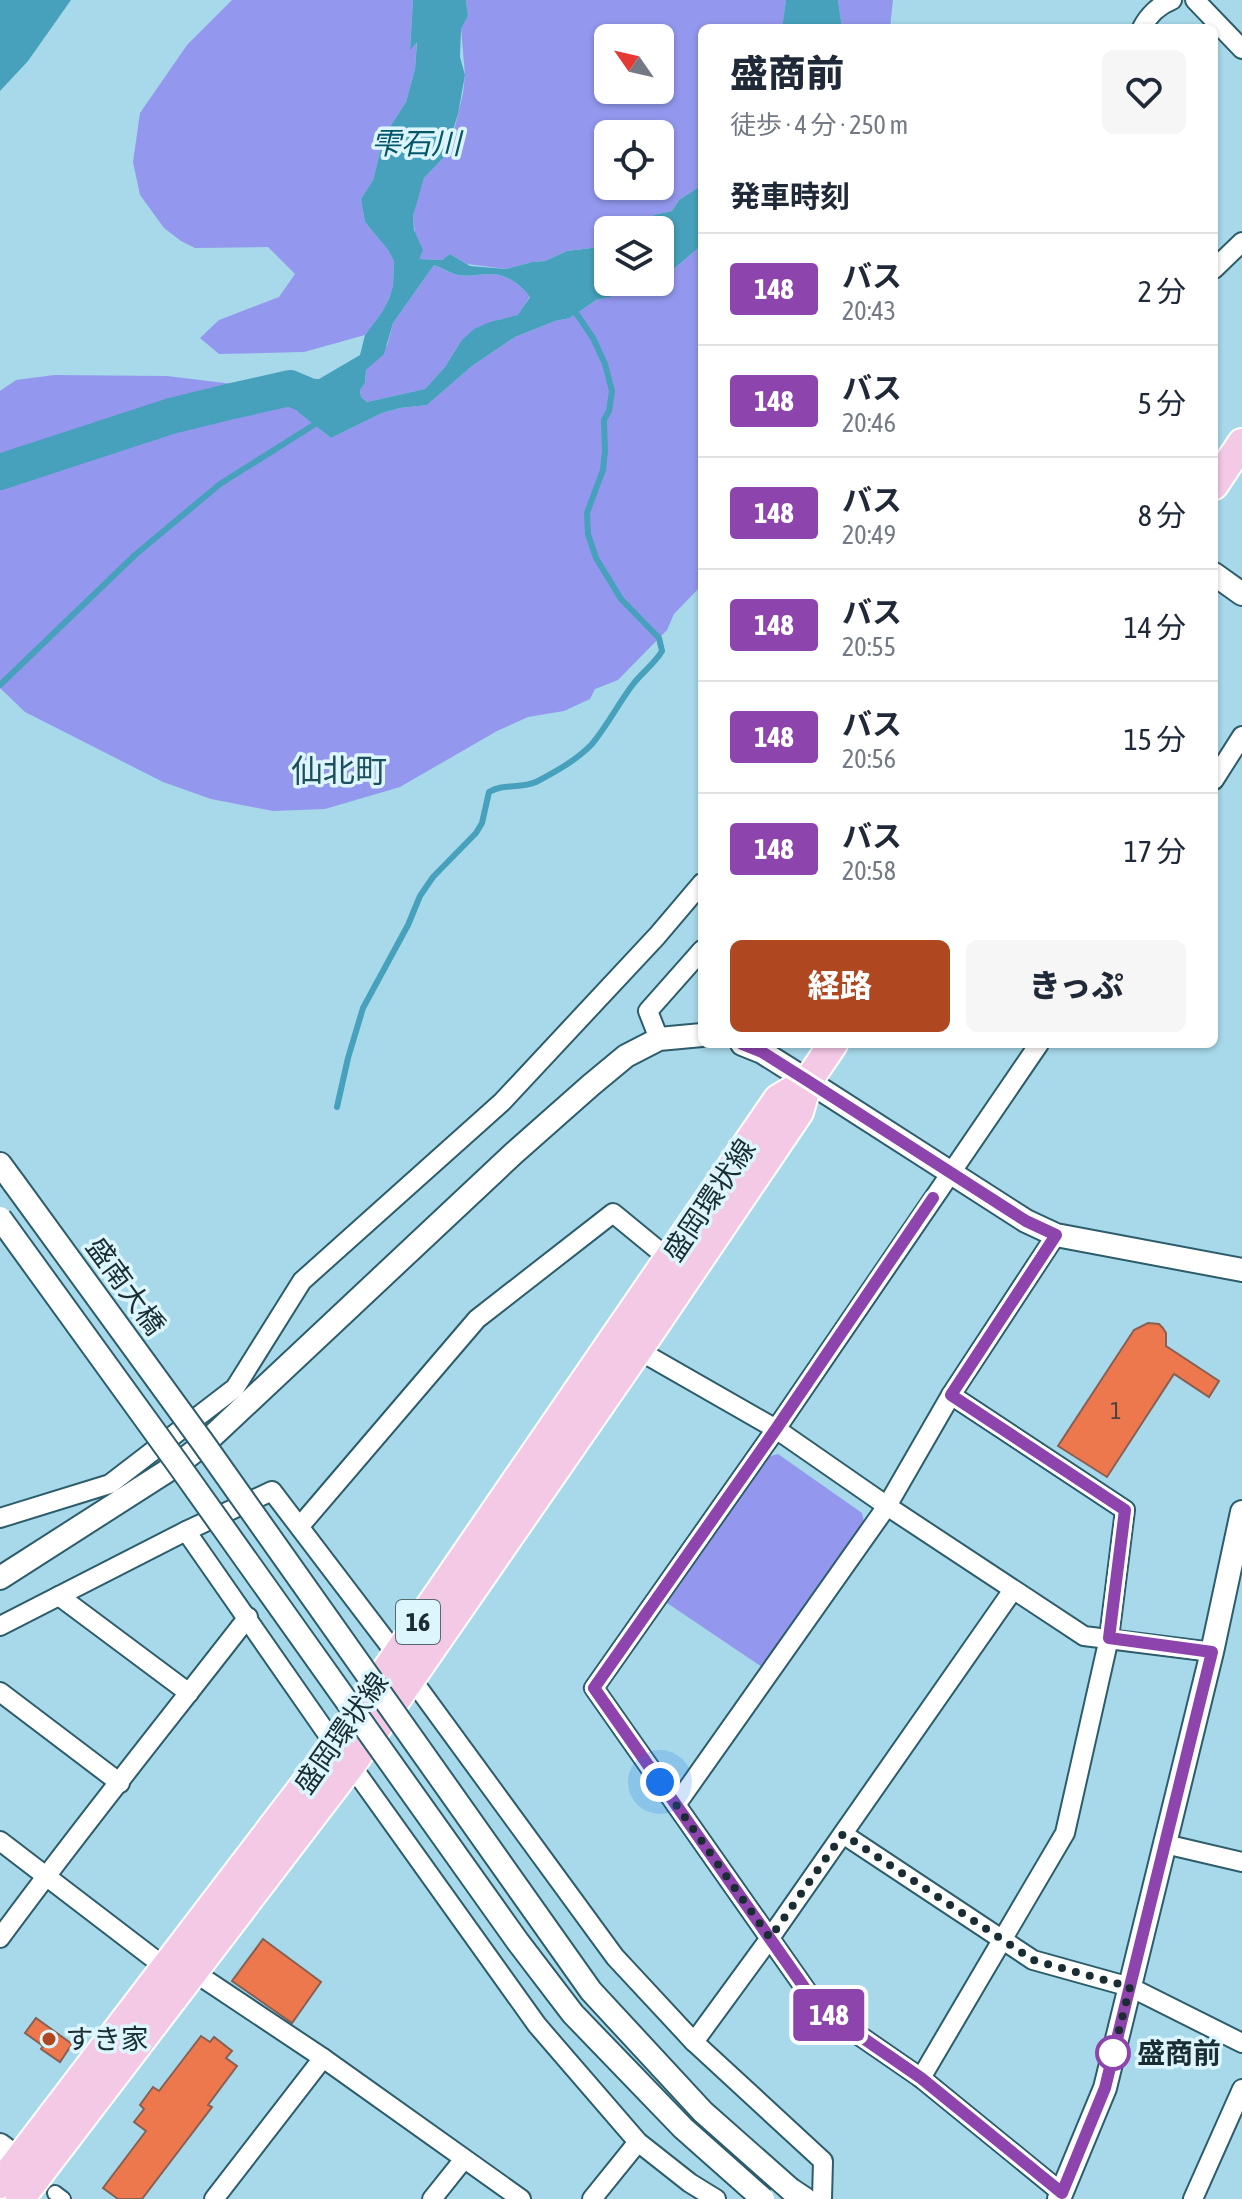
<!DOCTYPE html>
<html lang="ja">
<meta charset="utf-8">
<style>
body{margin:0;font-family:"Asap Condensed","Noto Sans JP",sans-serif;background:#f6f6f7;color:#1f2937;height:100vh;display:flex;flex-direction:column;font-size:30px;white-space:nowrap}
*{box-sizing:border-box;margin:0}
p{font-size:26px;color:#747a83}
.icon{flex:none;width:44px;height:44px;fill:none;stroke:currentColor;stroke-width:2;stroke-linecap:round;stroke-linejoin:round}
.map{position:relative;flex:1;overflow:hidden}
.drawer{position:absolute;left:698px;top:24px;width:520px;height:1024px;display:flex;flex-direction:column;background:#fff;border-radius:12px;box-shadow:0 2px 6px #0004}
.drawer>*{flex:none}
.badge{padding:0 16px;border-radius:6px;font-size:28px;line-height:52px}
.needle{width:52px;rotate:304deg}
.tools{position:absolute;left:594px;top:24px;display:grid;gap:16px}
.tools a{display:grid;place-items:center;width:80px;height:80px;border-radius:12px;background:#fff;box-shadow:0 2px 6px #0004;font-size:40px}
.you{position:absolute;width:40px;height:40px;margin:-20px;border:6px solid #fff;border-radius:50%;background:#1a73e8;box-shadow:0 0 0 12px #1a73e833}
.map>.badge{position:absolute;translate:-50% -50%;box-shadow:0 0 0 4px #fff}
h2{padding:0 32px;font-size:30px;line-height:72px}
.round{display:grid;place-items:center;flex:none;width:84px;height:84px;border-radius:12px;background:#f6f6f7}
.headline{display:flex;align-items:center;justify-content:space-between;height:136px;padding:0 32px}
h1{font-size:38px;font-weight:800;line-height:60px}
.action{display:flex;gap:16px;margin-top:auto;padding:16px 32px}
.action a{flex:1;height:92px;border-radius:12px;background:#af4821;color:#fff;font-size:32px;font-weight:800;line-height:92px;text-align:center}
.action a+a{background:#f6f6f7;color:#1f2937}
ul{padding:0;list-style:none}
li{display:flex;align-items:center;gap:24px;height:112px;padding:0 32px;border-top:2px solid #e0e1e3}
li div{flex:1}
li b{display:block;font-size:30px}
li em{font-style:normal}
li .badge{min-width:88px;font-weight:700;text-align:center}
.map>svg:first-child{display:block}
</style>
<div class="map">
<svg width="1242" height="2199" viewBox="0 0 1242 2199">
<rect width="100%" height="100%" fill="#a7d9ea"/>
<g fill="#9398ee" fill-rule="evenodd">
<path d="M232,0h181l-3,48 7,-9 -2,30 -9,33 -22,34 -11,44 -12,19 4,23 23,28 6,11 -1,25 -4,13 -7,13 -17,23 -61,17 -85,2 -19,-16 19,-18 60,-23 16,-23 -27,-27 -73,1 -14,-7 -17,-13 -24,-33 -7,-33 7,-49 47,-68z"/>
<path d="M466,0h320l-4,28h-80v157l-23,15 -7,11 -18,4 -10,15h-36v16l-41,5 -22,10 -13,1 -26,7 -39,-5 -17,-10 -8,6 -24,-1 -5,-43 4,-16 7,-22 21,-22 6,-13 12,-50 2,-18 -4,-46 7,-13zM608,38h52v52h-52zM608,134h52v52h-52z"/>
<path d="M838,0h55l-3,28h-48z"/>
<path d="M702,245v340l-28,29 -7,16 -49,50 -23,9 -5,10 -26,12 -36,6 -31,14 -97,56 -75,22 -52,2 -62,-12 -48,-17 -138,-70 -25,-24v-297l16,-11 38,-5 113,1 66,8 47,2 -11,18 2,1 14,-11 10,2 4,17 32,25 51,-25 18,-5 27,-3 45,-39 43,-29 40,-16 15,-3 26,-18 31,-7 24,-11h9v-5l11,-6z"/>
<path d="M434,265c7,3 16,8 24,10 12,2 22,-1 33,-1 15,0 30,11 39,22l-12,20 -20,4 -37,21 -16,26 -20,22 -58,13 -6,-5 -1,-7 5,-7 1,-13 21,-24 6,-23z"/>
<path d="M778,1454l84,59 2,8 -102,146 -95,-64 100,-146z"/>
</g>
<g fill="#47a1bc" fill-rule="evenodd">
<path d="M0,0h71l-43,61 -28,30z"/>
<path d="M413,0h53l2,16 -7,13 -1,28 5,18 -7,39 -13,42 -21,22 -11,38 1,14 9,20 -4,9 23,1 8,-6 20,12 36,3 26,-7 13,-1 22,-10 41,-5v36h43l-24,11 -31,7 -26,18 -15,3 -40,16 -43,29 -45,39 -27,3 -18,5 -51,25 -32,-25 -3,-5 1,-8 -2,-4 -10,-2 -14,11 -3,-1 12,-18 2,-8 8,2 12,9 58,-34 5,-20 17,-23 7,-13 4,-13 1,-25 -6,-11 -23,-28 -4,-23 12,-19 11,-44 22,-34 9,-33 2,-27 -7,8zM434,265c8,3 16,8 24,10 12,2 22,-1 33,-1 15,0 31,11 39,23l-12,18 -28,7 -16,7 -13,12 -16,26 -20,22 -58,13 -6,-5 -1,-7 5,-7 1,-13 18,-16 9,-31z"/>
<path d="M786,0h52l4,28h-60z"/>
<path d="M702,185v60l-31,26 -11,6v-47h-16l10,-15 18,-4 7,-11z"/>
</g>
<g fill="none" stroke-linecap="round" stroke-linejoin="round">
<g stroke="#47a1bc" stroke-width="6">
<path d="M0,685l135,-130 85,-71 100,-63"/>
<path d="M337,1107l11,-49 15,-50 45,-83 12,-29 13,-19 43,-44 6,-10 7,-31c14,-9 32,-3 47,-10 19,-10 41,-22 56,-38 16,-19 27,-42 42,-61 9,-11 21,-20 28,-32l-3,-13 -38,-39 -25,-41 -8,-24 -1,-21 16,-43 2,-19 -1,-31 5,-9 3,-20 -7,-27 -12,-26 -21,-31"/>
</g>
<path stroke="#47a1bc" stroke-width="36" d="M0,472l171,-56 57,-14 62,-14 19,8 15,2"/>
</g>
<g fill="#ee784e" stroke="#886053" stroke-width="2">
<path d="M1148,1323l11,1 4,4 3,5v13l53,35 -10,16 -35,-23 -67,103 -49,-31 76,-116z"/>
<path d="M263,1939l58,43 -29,41 -60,-42z"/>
<path d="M36,2018l36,26 -12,18 -19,-13 2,-3 -18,-13z"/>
<path d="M201,2036l9,6 4,-5 18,14 -6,7 11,8 -29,39 4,2 -70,92h-24l-15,-11 43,-57 -12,-9 10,-13 -4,-4 13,-18 6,4z"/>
</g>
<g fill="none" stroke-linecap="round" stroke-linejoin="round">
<g stroke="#2d5c6a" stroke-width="18">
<path id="pedestrian" d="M55,2193l8,6"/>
</g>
<g stroke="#2d5c6a" stroke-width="22">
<g id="minor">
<path d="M1195,0l47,49"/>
<path d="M1142,28c6,-12 17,-23 30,-28"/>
<path d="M1214,269l28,-27"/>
<path d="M1214,780l28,-44"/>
<path d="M659,1039l-11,-28 54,-61"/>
<path d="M1039,1044l-263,385 -182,259 224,319 103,71 141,115"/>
<path d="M638,1350l138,79 111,77 197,130 128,16"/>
<path d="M0,1518l110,-34 125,-96 67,-107 200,-179 155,-166 45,-53"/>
<path d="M300,1526l177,-207 136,-106 56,46"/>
<path d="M186,1531l149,214"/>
<path d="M59,1596l130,97"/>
<path d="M0,1626l186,-95 86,-40 124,163"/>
<path d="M411,1678l204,279 79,85 129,119 -1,38"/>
<path d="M0,1692l120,91"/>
<path d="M351,1765l186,260 101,117 52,41 26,16"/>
<path d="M676,1805l211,-299 64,-111 105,-160"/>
<path d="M843,1834l190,126 97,27 112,56"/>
<path d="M0,1841l166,127"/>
<path d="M1165,1844l77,18"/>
<path d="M0,1938c80,-109 165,-214 248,-321"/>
<path d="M194,1972l129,86 -109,141"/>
<path d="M694,2042l76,-104 243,-348"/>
<path d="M323,2058l198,141"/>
<path d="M921,2078l144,-245 44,-195 16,-128 -174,-115"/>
<path d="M432,2199l32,-40"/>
<path d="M592,2199l46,-57"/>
<path d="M1193,2199l49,-110"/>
</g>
</g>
<g stroke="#2d5c6a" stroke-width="26">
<g id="tertiary">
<path d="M1214,574l28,20"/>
<path d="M742,1044l20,8 46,29 218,140 30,14 186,35"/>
<path d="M0,1164l14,19"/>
<path d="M0,1578l178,-114 26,-20 309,-290 78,-69 35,-29 33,-17 43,-4"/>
<path d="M0,2145l32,24"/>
<path d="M790,2189l15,10"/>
<path d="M1059,2199l46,-111 107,-436 30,-140"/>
</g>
</g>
<g stroke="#fff" stroke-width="32">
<g id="primary">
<path d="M1214,485l28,-42"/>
<path d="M0,2184l335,-439 443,-646 30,-18"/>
<path d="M20,2199l331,-434 287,-415 161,-238 9,-31 25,-37"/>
</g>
</g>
<use href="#pedestrian" stroke="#fff" stroke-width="14"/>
<use href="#minor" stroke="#fff" stroke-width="18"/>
<use href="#tertiary" stroke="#fff" stroke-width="22"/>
<use href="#primary" stroke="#f4c9e6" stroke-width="28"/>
<g stroke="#2d5c6a" stroke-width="26" stroke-linecap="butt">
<g id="tertiary-bridge">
<path d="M14,1183l190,261 387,547 112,121 87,77"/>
<path d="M0,1218l178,246 340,478 55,72 110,114 80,71"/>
</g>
</g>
<use href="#tertiary-bridge" stroke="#fff" stroke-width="22"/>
</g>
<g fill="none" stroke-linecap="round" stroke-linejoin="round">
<g stroke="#fff" stroke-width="18">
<path id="line" d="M742,1044l20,8 46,29 218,140 30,14 -105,160 174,115 -16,128 103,14 -107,436 -43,105 -141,-115 -103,-71 -224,-319 182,-259 157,-231"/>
</g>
<use href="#line" stroke="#8e44ad" stroke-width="12"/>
<path stroke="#192d33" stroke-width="8" stroke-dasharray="0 14.4" d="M660,1782l110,156 73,-104 190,126 97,27 -19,75 2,-9"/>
</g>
<circle fill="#af4821" stroke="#ddf6fe" stroke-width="3" cx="49" cy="2039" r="8"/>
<circle fill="#fff" stroke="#8e44ad" stroke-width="4" cx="1113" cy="2053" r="16"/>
<g text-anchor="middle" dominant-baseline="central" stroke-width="7" stroke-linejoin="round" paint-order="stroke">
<g font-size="24" fill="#4e403a">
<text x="1116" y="1410">1</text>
</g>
<rect fill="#ddf6fe" stroke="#546970" stroke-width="2" x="396" y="1600" width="44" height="44" rx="6"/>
<g font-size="26" font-weight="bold" fill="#192d33">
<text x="418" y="1622">16</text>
</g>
<g font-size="28" fill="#192d33" stroke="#ddf6fe">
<text transform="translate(709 1200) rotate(-56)">盛岡環状線</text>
<text transform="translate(126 1286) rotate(54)">盛南大橋</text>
<text transform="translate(341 1733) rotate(-55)">盛岡環状線</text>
</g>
<g font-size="28" fill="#192d33" stroke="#ddf6fe" text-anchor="start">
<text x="65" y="2039">すき家</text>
</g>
<g font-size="28" font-weight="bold" fill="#192d33" stroke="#ddf6fe" text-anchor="start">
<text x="1137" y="2053">盛商前</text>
</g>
<g font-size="30" font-style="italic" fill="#045568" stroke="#ddf6fe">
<text x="416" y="143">雫石川</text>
</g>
<g font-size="32" fill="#1d4e5c" stroke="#ddf6fe">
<text x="339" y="770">仙北町</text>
</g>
</g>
</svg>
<div class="tools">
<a><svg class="needle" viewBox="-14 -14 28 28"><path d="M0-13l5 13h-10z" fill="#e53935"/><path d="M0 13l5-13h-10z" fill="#747a83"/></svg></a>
<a><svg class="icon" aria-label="locate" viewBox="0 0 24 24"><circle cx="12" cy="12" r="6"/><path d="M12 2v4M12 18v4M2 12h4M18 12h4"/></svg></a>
<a><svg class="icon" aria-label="layers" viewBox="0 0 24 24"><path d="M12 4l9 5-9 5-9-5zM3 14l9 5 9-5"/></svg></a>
</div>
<div class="you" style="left:660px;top:1782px"></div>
<b class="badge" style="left:829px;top:2015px;background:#8e44ad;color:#fff">148</b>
<section class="drawer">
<div class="headline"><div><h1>盛商前</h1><p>徒歩 · 4 分 · 250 m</p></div><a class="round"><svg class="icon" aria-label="heart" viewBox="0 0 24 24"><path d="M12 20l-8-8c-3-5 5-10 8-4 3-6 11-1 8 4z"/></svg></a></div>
<h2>発車時刻</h2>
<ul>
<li><span class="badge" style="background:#8e44ad;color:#fff">148</span><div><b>バス</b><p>20:43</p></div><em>2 分</em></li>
<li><span class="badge" style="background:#8e44ad;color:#fff">148</span><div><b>バス</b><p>20:46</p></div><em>5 分</em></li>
<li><span class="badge" style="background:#8e44ad;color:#fff">148</span><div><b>バス</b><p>20:49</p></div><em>8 分</em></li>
<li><span class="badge" style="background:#8e44ad;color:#fff">148</span><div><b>バス</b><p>20:55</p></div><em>14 分</em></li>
<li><span class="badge" style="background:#8e44ad;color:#fff">148</span><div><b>バス</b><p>20:56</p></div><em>15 分</em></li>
<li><span class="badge" style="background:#8e44ad;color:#fff">148</span><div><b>バス</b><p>20:58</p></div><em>17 分</em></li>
</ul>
<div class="action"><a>経路</a><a>きっぷ</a></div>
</section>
</div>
